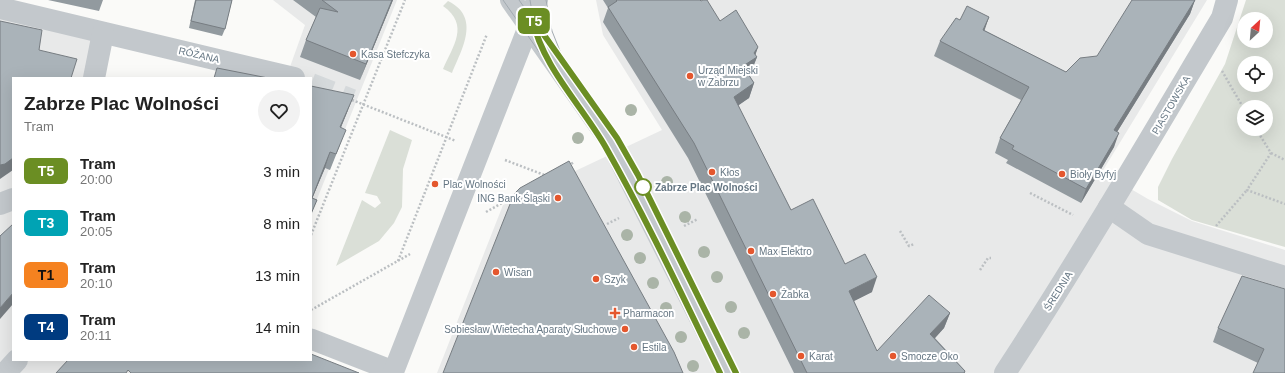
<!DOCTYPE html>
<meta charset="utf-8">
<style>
body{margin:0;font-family:Helvetica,sans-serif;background:#f2f2f2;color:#222;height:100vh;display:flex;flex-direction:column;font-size:15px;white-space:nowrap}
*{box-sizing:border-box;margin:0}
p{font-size:13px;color:#767676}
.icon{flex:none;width:22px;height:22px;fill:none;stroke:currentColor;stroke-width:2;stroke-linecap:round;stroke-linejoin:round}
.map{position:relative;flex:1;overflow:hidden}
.sheet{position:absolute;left:12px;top:77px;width:300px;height:284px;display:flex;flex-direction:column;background:#fff;border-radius:0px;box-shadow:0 4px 16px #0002}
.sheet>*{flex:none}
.badge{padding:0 8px;border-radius:6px;font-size:14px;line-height:26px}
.needle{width:26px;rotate:26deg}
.controls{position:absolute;left:1237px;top:12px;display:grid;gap:8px}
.controls a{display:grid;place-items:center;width:36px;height:36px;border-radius:50%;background:#fff;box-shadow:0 4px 16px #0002;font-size:20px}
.map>.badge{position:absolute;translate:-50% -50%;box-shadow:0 0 0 2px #fff}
.round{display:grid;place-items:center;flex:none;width:42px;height:42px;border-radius:21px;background:#f2f2f2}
.summary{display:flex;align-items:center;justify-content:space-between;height:68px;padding:0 12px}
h1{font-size:19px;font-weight:700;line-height:30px}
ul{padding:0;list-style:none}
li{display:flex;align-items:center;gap:12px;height:52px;padding:0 12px}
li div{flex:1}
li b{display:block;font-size:15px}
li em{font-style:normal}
li .badge{min-width:44px;font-weight:700;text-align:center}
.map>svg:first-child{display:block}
</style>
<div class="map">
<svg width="1285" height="373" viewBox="0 0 1285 373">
<rect width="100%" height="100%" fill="#fafaf8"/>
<g fill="#e8e9e9">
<path d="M0,0l111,24 -9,54h-89v282h283l36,13h-332z"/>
<path d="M273,0h124l-86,214v-136h-25l19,-53z"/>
<path d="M596,0h611l-105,172 46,27 44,22 93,29v123h-848l66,-168 159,-75 -59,-95z"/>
</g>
<g fill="#dadfd7" fill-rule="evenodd">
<path d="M1246,0h39v247l-93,-27 -34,-20v-13l14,-28 53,-95zM1244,19h22v22h-22zM1244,63h22v22h-22zM1244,107h22v22h-22z"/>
<path d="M448,1c33,16 14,48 4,72l-9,-4c10,-23 27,-44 0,-63z"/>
<path d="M390,130l22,10 -9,29 -1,38 -8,16 -15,18 -43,25 26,-66 13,8 6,-5 -4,-7 -12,-3z"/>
</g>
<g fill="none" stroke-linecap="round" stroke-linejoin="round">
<path stroke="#d5d9db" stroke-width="22" stroke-dasharray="22 11" stroke-linecap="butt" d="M311,84l41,16"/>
<g stroke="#bbbfc2" stroke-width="2.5" stroke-dasharray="2 2" stroke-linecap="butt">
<path d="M1222,71l22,38"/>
<path d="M352,100l104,41"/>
<path d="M1256,129l15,24 -24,37 38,14"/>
<path d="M1271,153l14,7"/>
<path d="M505,160l42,16"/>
<path d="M568,166l6,-4"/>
<path d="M1030,193l43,22"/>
<path d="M486,212l30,-17"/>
<path d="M607,224l12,-6"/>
<path d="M684,226l14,-7"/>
<path d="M1216,226l31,-36"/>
<path d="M900,231l9,15 5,-2"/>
<path d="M311,235l94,-235"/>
<path d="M398,261l89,-227"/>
<path d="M980,270l8,-12h3"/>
<path d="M311,310l99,-56"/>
</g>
<g stroke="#c3c8cc" stroke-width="21">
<path d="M311,339l82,32"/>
<path d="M393,373l136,-348"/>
</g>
<g stroke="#c3c8cc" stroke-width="22">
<path d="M511,0l100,142 117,231"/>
<path d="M0,8l294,70"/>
<path d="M529,25l8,-25"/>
<path d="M94,78l9,-45"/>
<path d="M0,204l13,-5"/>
<path d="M1109,207l39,27 137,43"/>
<path d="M5,373l12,-13"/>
<path d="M1005,373c76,-116 146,-236 217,-355l5,-18"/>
</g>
<g stroke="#a2aab0" stroke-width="1">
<path d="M503,0l101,145 73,140 43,88"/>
<path d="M519,0l98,138 21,37 98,198"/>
<path d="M530,0l5,29 6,18"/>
<path d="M546,0l6,31 8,20"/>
</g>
</g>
<g fill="#aab4a7">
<circle cx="631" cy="110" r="6"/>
<circle cx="578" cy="138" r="6"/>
<circle cx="667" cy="182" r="6"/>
<circle cx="685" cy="217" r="6"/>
<circle cx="627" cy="235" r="6"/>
<circle cx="704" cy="252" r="6"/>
<circle cx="640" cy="258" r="6"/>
<circle cx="717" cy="277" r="6"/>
<circle cx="653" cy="283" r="6"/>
<circle cx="731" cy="307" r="6"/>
<circle cx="666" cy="308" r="6"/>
<circle cx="744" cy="333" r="6"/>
<circle cx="681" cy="337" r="6"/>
<circle cx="693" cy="366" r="6"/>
</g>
<g fill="#929a9f">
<path d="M48,0h55l-4,11z"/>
<path d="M195,0h37l-7,29 -3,7 -33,-8z"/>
<path d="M293,0h100l-33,80 -60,-23 6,-17 10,-23z"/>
<path d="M603,0h97l20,21 38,26 -3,8 2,2 -6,15 -3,2 6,9 -5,15 -11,7 53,105 54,54 27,28 -18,9 23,50 73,-38 -6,15 -9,10 30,33v2h-171l-106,-215 -85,-136 5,-14z"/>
<path d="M1195,0l-5,14 -73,118 -3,15 -33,56 -75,-40 2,-3 -13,-7 5,-15 21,-38 -87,-44 6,-15 20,-21 29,-3 -5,13 82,42 31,-16z"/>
<path d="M311,86l37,24 -7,17 -1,18 -10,25 -5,-2 -13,30 -1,18z"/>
<path d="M1285,289v84l-27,-10 -45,-21 5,-14z"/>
</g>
<g fill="#777d82">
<path d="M392,0h1l-33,80 6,-16z"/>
<path d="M1195,0l-5,14 -81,131 5,-15z"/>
<path d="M989,17l-5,15 -1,-2z"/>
<path d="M758,47l-4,12 3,-2 -6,15 -14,9 6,-15 11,-13z"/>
<path d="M754,83l-5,15 -20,14 5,-15z"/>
<path d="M354,95l-6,15 -13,32 5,-15z"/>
<path d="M1119,133l-5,14 -33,56 5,-14z"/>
<path d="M330,152l-5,16 -14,33v-1z"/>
<path d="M13,158v12l-13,9v-14z"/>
<path d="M877,277l-5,15 -28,14 5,-15z"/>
<path d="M13,293v11l-13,15v-11z"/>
<path d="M950,313l-6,15 -19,21 5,-15z"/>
</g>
<g fill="#aab3b9" stroke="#777d82">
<path d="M196,0h36l-7,29 -34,-8z"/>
<path d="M322,0h70l-26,64 -60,-24 14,-32 18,4z"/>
<path d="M616,0h84l1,1 2,-1h4l13,21 16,-11 22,37 -4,6 3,4 -14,9 11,17 -20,14 57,113 22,-11 32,65 20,-10 12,23 -28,14 28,60 52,-56 21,18 -20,21 35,37 -1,2h-157l-113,-230 -86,-136 9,-6z"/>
<path d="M1132,0h63l-81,130 5,3 -33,56 -74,-40 2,-3 -14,-8 29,-51 -89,-46 16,-23 4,2 7,-14 22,11 -6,13 83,42 14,-14 17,-2z"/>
<path d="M0,21l42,9 -3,20 38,9 -6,19h-58v80l-8,6 -5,1z"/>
<path d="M217,68l51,10h-54z"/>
<path d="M311,86l43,9 -14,32 6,3 -10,24 -6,-2 -18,46 5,2 -6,14z"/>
<path d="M569,161l105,191 9,21h-240l71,-179 6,-6z"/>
<path d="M13,224v69l-13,15v-72z"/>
<path d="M1242,276l43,13v84h-32l11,-24 -46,-21z"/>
<path d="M311,354l48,19h-228l-3,-3 -2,3h-70l12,-13h243z"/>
</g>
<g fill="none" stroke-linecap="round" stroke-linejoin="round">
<g stroke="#fff" stroke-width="9">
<path id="line" d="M720,373c-37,-76 -73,-153 -115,-227 -25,-43 -62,-78 -73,-128l85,120 21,37 98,198"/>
</g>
<use href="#line" stroke="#6b8e23" stroke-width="6"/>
</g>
<g fill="#e4572e" stroke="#fff" stroke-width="1.5">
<circle cx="353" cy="54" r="4"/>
<circle cx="690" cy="76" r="4"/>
<circle cx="712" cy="172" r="4"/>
<circle cx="1062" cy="174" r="4"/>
<circle cx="435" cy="184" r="4"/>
<circle cx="558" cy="198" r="4"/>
<circle cx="751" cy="251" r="4"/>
<circle cx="496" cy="272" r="4"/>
<circle cx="596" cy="279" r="4"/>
<circle cx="773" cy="294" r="4"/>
<path d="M613 307h4v4h4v4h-4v4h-4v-4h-4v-4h4z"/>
<circle cx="625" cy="329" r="4"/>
<circle cx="634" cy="347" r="4"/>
<circle cx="801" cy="356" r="4"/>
<circle cx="893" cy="356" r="4"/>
</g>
<circle fill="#fff" stroke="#6b8e23" stroke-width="2" cx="643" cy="187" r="8"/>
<g text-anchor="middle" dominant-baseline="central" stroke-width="4" stroke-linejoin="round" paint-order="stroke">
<g font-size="10" fill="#657683" stroke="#fff" text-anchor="start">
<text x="361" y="54">Kasa Stefczyka</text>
<text x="698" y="70">Urząd Miejski<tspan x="698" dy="12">w Zabrzu</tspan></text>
<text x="720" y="172">Kłos</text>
<text x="1070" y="174">Bioły Byfyj</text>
<text x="443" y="184">Plac Wolności</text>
<text x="550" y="198" text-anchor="end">ING Bank Śląski</text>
<text x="759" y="251">Max Elektro</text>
<text x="504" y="272">Wisan</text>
<text x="604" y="279">Szyk</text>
<text x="781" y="294">Żabka</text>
<text x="623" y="313">Pharmacon</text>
<text x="617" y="329" text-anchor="end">Sobiesław Wietecha Aparaty Słuchowe</text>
<text x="642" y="347">Estila</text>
<text x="809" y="356">Karat</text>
<text x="901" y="356">Smocze Oko</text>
</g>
<g font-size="10" fill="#657683" stroke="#fff">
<text transform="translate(199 55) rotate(13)">RÓŻANA</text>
<text transform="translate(1171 105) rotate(-60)">PIASTOWSKA</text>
<text transform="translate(1058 291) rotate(-58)">ŚREDNIA</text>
</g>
<g font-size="10" font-weight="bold" fill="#657683" stroke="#fff" text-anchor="start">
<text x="655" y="187">Zabrze Plac Wolności</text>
</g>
</g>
</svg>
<div class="controls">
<a><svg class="needle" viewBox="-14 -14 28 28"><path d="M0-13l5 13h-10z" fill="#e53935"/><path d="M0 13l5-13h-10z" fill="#767676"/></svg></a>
<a><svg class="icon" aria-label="locate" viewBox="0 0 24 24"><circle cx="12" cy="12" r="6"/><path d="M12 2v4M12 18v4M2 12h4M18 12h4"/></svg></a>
<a><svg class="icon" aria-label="layers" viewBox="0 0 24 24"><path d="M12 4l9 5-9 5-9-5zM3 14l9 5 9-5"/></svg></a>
</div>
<b class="badge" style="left:534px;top:21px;background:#6b8e23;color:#fff">T5</b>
<section class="sheet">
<div class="summary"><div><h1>Zabrze Plac Wolności</h1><p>Tram</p></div><a class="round"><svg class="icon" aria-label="heart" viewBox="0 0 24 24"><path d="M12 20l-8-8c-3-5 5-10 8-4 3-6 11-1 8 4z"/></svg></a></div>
<ul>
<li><span class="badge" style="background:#6b8e23;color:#fff">T5</span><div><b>Tram</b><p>20:00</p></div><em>3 min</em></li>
<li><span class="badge" style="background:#00a3b4;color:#fff">T3</span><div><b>Tram</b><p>20:05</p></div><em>8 min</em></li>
<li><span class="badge" style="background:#f58220;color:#111">T1</span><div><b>Tram</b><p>20:10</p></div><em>13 min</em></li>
<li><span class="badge" style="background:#003b80;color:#fff">T4</span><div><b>Tram</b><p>20:11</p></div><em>14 min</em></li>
</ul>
</section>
</div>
